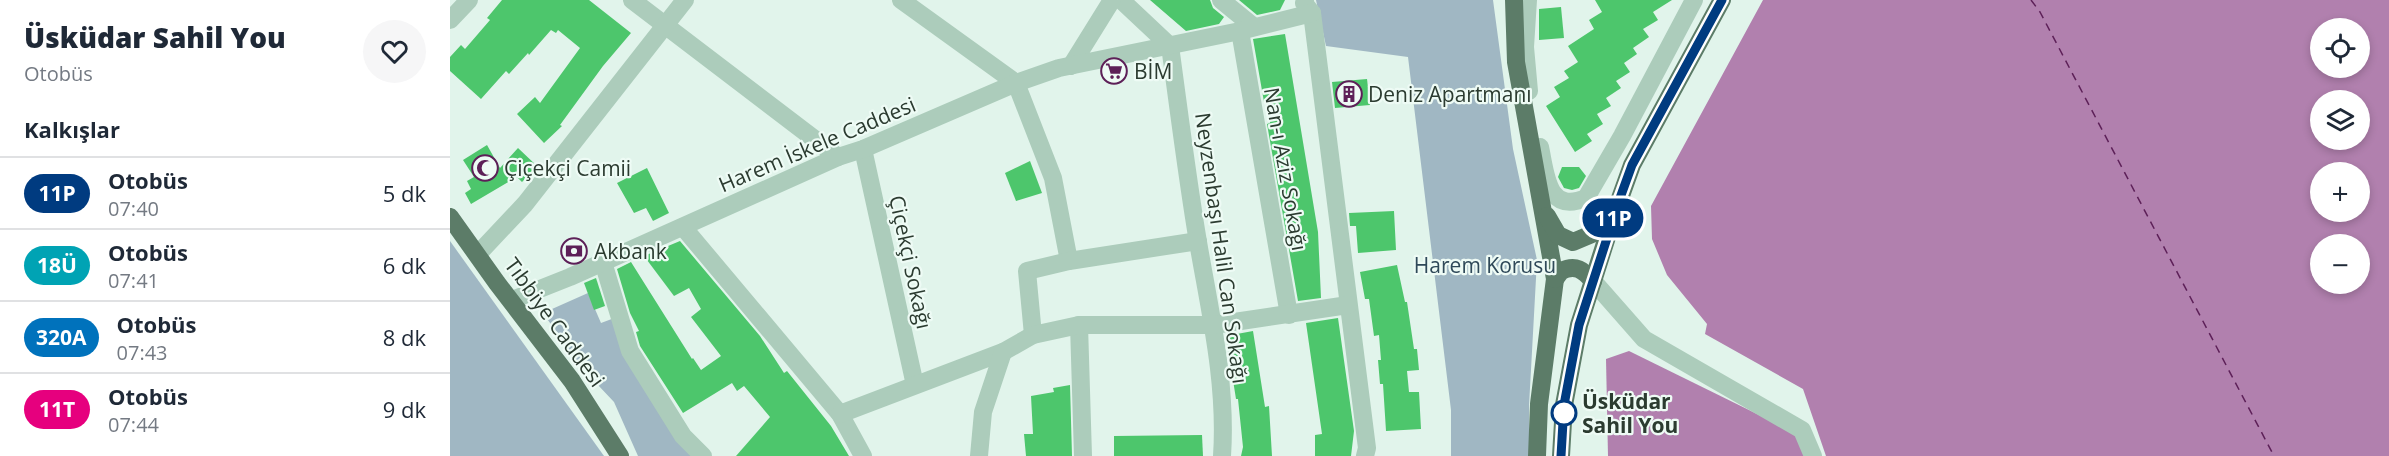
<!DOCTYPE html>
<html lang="tr">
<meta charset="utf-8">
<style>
body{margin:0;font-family:"Open Sans",sans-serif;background:#f6f6f7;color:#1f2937;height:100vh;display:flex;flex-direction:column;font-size:22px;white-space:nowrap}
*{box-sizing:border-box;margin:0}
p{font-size:20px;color:#747a83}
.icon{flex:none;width:33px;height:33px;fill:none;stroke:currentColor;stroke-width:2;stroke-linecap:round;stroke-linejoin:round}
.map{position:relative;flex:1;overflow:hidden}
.sheet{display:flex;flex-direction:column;background:#fff;width:450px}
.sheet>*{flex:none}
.badge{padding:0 12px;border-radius:20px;font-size:21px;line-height:39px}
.controls{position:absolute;left:1860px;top:18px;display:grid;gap:12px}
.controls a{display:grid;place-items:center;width:60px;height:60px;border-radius:50%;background:#fff;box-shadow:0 3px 9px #0003;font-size:30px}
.map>.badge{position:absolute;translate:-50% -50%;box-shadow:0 0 0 3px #fff}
h2{padding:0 24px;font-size:22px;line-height:54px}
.round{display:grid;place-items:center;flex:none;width:63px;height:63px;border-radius:32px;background:#f6f6f7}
.summary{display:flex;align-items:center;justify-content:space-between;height:102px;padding:0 24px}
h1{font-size:28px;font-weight:800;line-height:45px}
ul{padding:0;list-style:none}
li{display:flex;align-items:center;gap:18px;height:72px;padding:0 24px;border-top:2px solid #e0e1e3}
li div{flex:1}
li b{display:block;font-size:22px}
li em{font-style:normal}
li .badge{min-width:66px;font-weight:700;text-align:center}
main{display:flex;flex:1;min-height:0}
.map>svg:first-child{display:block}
</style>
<main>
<section class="sheet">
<div class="summary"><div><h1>Üsküdar Sahil You</h1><p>Otobüs</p></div><a class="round"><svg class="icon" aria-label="heart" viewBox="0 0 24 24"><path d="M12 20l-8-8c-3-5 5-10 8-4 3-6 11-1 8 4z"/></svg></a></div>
<h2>Kalkışlar</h2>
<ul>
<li><span class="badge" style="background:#003b80;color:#fff">11P</span><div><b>Otobüs</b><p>07:40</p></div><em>5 dk</em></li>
<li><span class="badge" style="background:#00a3b4;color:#fff">18Ü</span><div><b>Otobüs</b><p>07:41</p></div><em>6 dk</em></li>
<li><span class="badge" style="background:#0072bc;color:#fff">320A</span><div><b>Otobüs</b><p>07:43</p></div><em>8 dk</em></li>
<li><span class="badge" style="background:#e6007e;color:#fff">11T</span><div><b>Otobüs</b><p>07:44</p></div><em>9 dk</em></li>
</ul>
</section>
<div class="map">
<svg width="1939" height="456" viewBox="0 0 1939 456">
<rect width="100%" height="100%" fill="#e1f4eb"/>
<g fill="#a0b7c3">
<path d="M866,0h177l20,149 24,111 -8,146v50h-78v-46l-43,-353 -82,-11z"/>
<path d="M0,241l154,215h-154z"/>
<path d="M138,293l13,30 16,-6 79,139h-58l-24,-54 -33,-35 -38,-54z"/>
</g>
<g fill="#b180ae" fill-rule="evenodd">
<path d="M1313,0h626v456h-563l-23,-67 -98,-55 2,-10 -40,-49 -15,-36 -1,-33zM1870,28h40v40h-40zM1870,100h40v40h-40zM1870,172h40v40h-40zM1870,244h40v40h-40z"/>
<path d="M1179,351l169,83 8,22h-198l-2,-97z"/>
</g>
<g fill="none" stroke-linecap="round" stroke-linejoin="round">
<path stroke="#5d2058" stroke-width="1.5" stroke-dasharray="8 6" stroke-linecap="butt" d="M1581,0l9,12 234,444"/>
</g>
<g fill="#4dc66c">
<path d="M52,0h87l42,33 -28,33 -43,59 2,1 -18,17 -27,-29 18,-17 5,6 40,-55 -22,-18 -2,3 -5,-3 -22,25 -1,-2 -19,21 -3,-3 -25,28 -31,-28v-14l11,-12 4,4 25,-29 -3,-2z"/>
<path d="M700,0h60l3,8 11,9 -5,7 -33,7z"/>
<path d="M789,0h46l-5,10 -23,5z"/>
<path d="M1145,0h77l-19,12 5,8 -15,9 6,8 -16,11 4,6 -13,9 6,9 -14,9 5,7 -15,10 5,8 -14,8 6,10 -16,10 5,7 -17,11 -29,-46 14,-9 -6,-10 15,-9 -5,-7 14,-9 -10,-16 26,-17 -5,-9 13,-8z"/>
<path d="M1111,7l3,31 -25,2v-31z"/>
<path d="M835,34l33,198 3,66 -23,3 -31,-177 3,-1 -3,-22 -3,1 -11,-63z"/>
<path d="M917,79l3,26 -35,3 -3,-26z"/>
<path d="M37,145l13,23 18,-20 19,18 -15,16 -5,-5 -46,27 -6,-11 6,-4 -4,-8 7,-4 -11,-17z"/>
<path d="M580,161l12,32 -26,8 -11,-28z"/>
<path d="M1112,167h17l7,9 -7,12 -7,2 -8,-2 -6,-11z"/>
<path d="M197,168l22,45 -16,8 -7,-13 -12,5 -17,-30z"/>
<path d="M944,211l2,39 -38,3 -2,-27h-6l-1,-13z"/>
<path d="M230,241l80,95 24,37 3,-2 44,55 18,30h-113l34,-39 -26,-31 -7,5 -5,-8 -49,30 -43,-67 -4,-14 3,-1 -9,-18 -13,-44 14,-7 61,97 1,-1 8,12 20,-14 -30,-39 10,-8 -12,-21 -15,8 -30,-40z"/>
<path d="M947,265l8,37h2l7,47h3l2,21 -12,1 2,21h10l2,37 -35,2 -3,-47h-3l-2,-24h3l-2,-25 -5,1 -5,-37h-4l-5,-27z"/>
<path d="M146,278l9,28 -11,4 -10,-27z"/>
<path d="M888,318l16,113 -3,25h-36v-21l7,-1 -16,-111z"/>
<path d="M803,331l12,76 4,-1 3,50h-31l2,-9 -5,-48h-2l-10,-63z"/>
<path d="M620,385l2,71h-46l-2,-22h9l-2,-38 23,-4 -1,-4z"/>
<path d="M752,435l1,21h-89v-20z"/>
</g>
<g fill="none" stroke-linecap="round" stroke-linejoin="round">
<g stroke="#acccbb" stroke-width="18">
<path d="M182,0l206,157"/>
<path d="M451,0l115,83"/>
<path d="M671,0l49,46"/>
<path d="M771,0l33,27"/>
<path d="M855,0l-1,3 8,10 55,435 -2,8"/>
<path d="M1078,0l-3,47 4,44"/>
<path d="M0,20l19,-20"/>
<path d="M790,31l49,284"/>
<path d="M720,46c9,65 17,131 28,196 12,70 29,142 24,214"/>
<path d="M621,66l41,-66"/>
<path d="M566,83l37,95 16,83"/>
<path d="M1090,147c6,28 7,67 46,51l36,-62 72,-136"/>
<path d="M413,149l52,236"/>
<path d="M233,227l157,187 23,42"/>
<path d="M28,254l47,-50 160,-204"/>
<path d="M153,262l27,89 53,85 20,20"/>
<path d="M1143,281l51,58 158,91 11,26"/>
<path d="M62,300l58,-23 268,-120 25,-8 153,-66 43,-15 181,-37 72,-18"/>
<path d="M629,325l4,131"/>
<path d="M583,335l-6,-64 42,-10 129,-20"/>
<path d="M390,414l163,-62 30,-17 46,-10h135l134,-20"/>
<path d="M529,456l4,-44 20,-60"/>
</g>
<g stroke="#5c7c68" stroke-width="18">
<path d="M1064,0l2,62 39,217 -16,125 -2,52"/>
<path d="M1097,216l11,19 15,7 19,-8 20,-18"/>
<path d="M0,217l47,66 75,98 48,75"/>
<path d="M1105,279l6,-8c15,-7 22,-1 32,10"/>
<path d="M1111,456l3,-51 15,-80 35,-110 18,-50 90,-165"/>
</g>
</g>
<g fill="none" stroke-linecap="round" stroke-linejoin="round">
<g stroke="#fff" stroke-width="14">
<path id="line" d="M1111,456l3,-51 15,-80 41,-127 12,-33 90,-165"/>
</g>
<use href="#line" stroke="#003b80" stroke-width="9"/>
</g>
<defs>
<g id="supermarket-ring" transform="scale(1.35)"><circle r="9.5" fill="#eefbf5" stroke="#5d2058" stroke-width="1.5"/><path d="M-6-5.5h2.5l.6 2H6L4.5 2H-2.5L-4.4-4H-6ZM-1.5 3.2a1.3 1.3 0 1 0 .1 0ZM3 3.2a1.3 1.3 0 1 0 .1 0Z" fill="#5d2058"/></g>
<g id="building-ring" transform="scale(1.35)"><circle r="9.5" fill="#eefbf5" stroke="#5d2058" stroke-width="1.5"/><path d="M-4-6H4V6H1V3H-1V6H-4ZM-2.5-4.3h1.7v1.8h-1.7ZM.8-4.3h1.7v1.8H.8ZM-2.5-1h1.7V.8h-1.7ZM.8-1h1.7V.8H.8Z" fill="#5d2058"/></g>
<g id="mosque-ring" transform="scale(1.35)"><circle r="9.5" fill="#eefbf5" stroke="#5d2058" stroke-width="1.5"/><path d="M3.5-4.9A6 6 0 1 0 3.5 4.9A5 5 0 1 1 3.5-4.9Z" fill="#5d2058"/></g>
<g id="bank-ring" transform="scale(1.35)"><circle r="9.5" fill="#eefbf5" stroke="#5d2058" stroke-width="1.5"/><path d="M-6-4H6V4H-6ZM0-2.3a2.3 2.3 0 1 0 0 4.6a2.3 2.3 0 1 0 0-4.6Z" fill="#5d2058"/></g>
</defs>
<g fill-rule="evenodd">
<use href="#supermarket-ring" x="664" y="71"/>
<use href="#building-ring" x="899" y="94"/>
<use href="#mosque-ring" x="35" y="168"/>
<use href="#bank-ring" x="124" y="251"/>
</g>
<circle fill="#fff" stroke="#003b80" stroke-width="3" cx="1114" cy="413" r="12"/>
<g text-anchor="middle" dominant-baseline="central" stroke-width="4.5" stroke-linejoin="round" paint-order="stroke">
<g font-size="21" fill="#2b3b30" stroke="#eefbf5" text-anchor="start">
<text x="684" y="71">BİM</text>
<text x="918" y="94">Deniz Apartmanı</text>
<text x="54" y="168">Çiçekçi Camii</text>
<text x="144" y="251">Akbank</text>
</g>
<g font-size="21" fill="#2b3b30" stroke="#eefbf5">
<text transform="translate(367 144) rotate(-23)">Harem İskele Caddesi</text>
<text transform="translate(836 169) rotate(80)">Nan-ı Aziz Sokağı</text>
<text transform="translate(772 248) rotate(82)">Neyzenbaşı Halil Can Sokağı</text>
<text transform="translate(461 262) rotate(78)">Çiçekçi Sokağı</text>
<text transform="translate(105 322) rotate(54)">Tıbbiye Caddesi</text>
</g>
<g font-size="21" fill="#2f4959" stroke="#eefbf5">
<text x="1035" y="265">Harem Korusu</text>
</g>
<g font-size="21" font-weight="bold" fill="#2b3b30" stroke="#eefbf5" text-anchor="start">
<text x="1132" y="401">Üsküdar<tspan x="1132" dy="24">Sahil You</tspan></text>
</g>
</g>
</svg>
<div class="controls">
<a><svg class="icon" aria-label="locate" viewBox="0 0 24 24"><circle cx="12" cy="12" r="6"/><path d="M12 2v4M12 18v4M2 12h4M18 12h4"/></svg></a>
<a><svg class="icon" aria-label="layers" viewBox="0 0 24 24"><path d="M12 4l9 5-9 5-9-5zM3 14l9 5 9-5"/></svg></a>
<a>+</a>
<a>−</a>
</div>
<b class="badge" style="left:1163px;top:218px;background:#003b80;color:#fff">11P</b>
</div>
</main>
